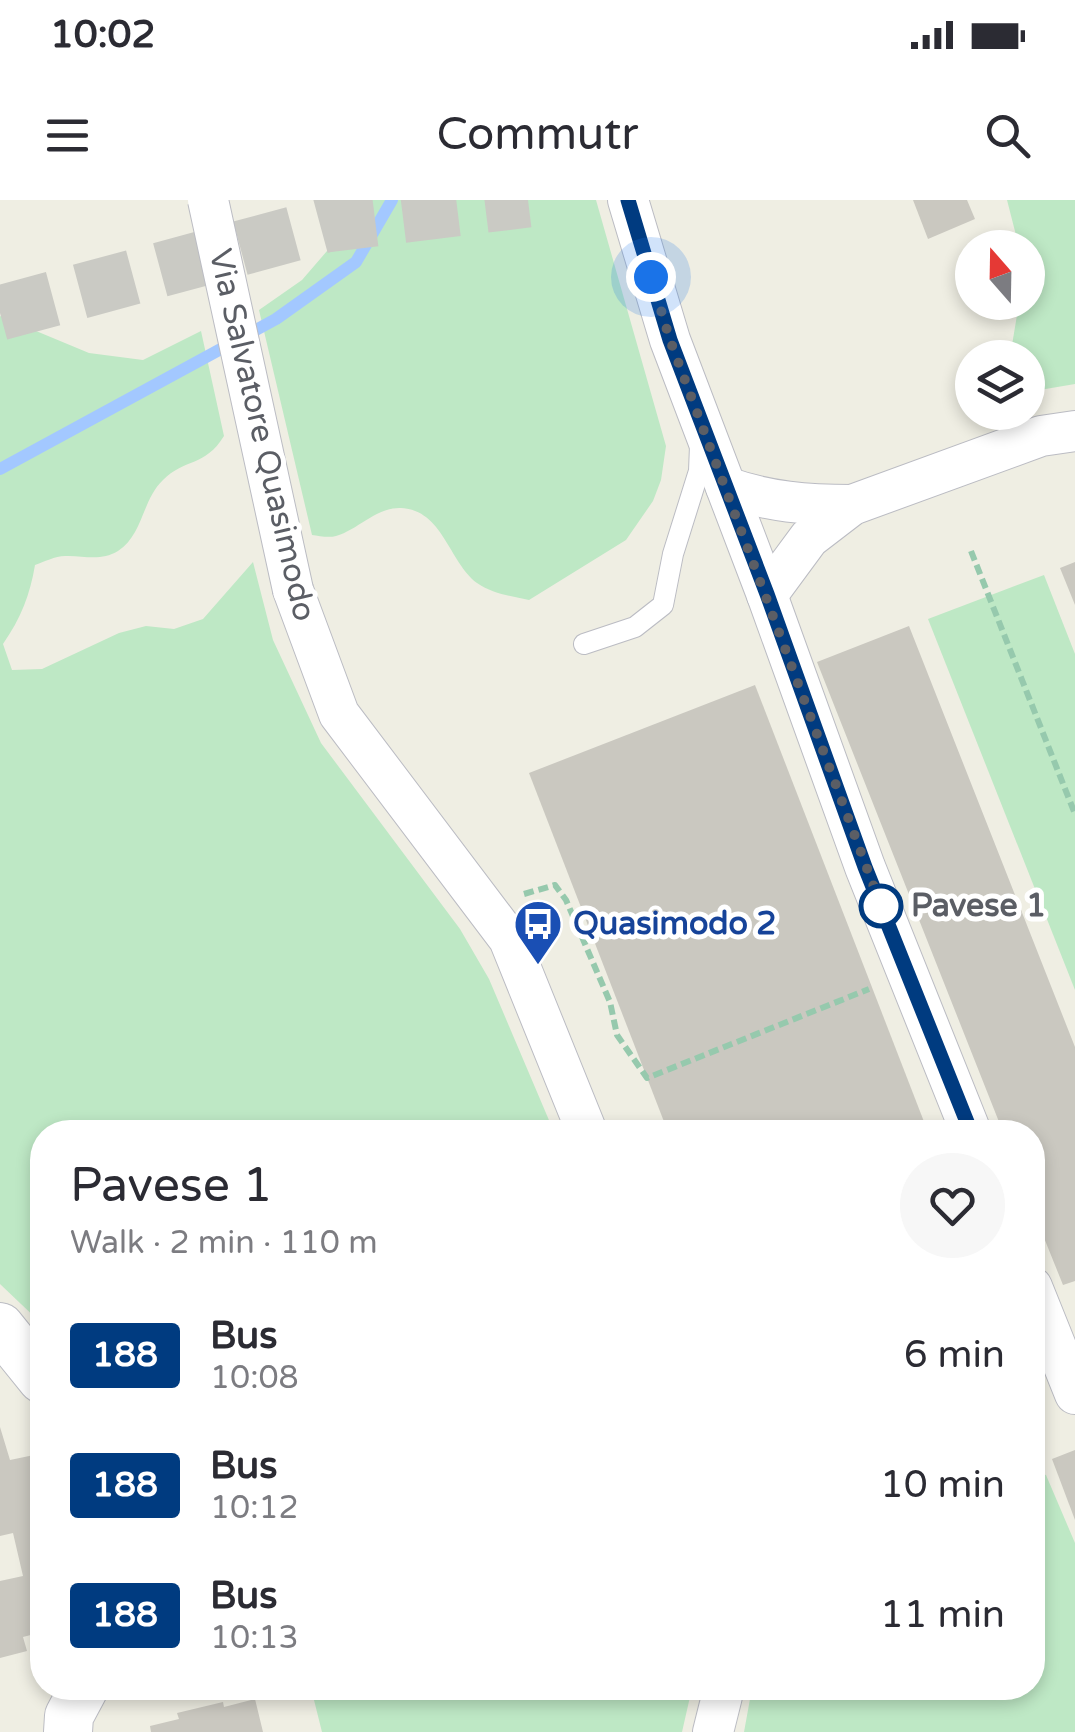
<!DOCTYPE html>
<meta charset="utf-8">
<style>
body{margin:0;font-family:"Varela Round",sans-serif;background:#f7f7f7;color:#2b2b33;height:100vh;display:flex;flex-direction:column;font-size:38px;white-space:nowrap}
*{box-sizing:border-box;margin:0}
p{font-size:32px;color:#7c7c81}
.icon{flex:none;width:55px;height:55px;fill:none;stroke:currentColor;stroke-width:2;stroke-linecap:round;stroke-linejoin:round}
.map{position:relative;flex:1;overflow:hidden}
.side{position:absolute;left:30px;top:920px;width:1015px;height:580px;display:flex;flex-direction:column;background:#fff;border-radius:40px;box-shadow:0 5px 15px #0003}
.side>*{flex:none}
.badge{padding:0 20px;border-radius:8px;font-size:35px;line-height:65px}
.needle{width:65px;rotate:340deg}
.buttons{position:absolute;left:955px;top:30px;display:grid;gap:20px}
.buttons a{display:grid;place-items:center;width:90px;height:90px;border-radius:50%;background:#fff;box-shadow:0 5px 15px #0003;font-size:50px}
.you{position:absolute;width:50px;height:50px;margin:-25px;border:8px solid #fff;border-radius:50%;background:#1a73e8;box-shadow:0 0 0 15px #1a73e833}
.map>.badge{position:absolute;translate:-50% -50%;box-shadow:0 0 0 5px #fff}
.round{display:grid;place-items:center;flex:none;width:105px;height:105px;border-radius:52px;background:#f7f7f7}
.head{display:flex;align-items:center;justify-content:space-between;height:170px;padding:0 40px}
h1{font-size:48px;font-weight:600;line-height:75px}
ul{padding:0;list-style:none}
li{display:flex;align-items:center;gap:30px;height:130px;padding:0 40px}
li div{flex:1}
li b{display:block;font-size:38px}
li em{font-style:normal}
li .badge{min-width:110px;font-weight:700;text-align:center}
.status{display:flex;justify-content:space-between;align-items:center;height:70px;padding:0 50px;background:#fff;direction:ltr}
.status svg{height:28px;fill:currentColor}
header{display:flex;justify-content:space-between;align-items:center;height:130px;padding:0 40px;background:#fff;font-size:45px;font-weight:600}
.map>svg:first-child{display:block}
</style>
<div class="status"><b>10:02</b><svg viewBox="0 0 49 12"><path d="M0 12V9h3v3zM5 12V6h3v6zM10 12V3h3v9zM15 12V0h3v12zM26 1h20v11H26zM47 4h2v5h-2z"/></svg></div>
<header><svg class="icon" aria-label="menu" viewBox="0 0 24 24"><path d="M4 6h16M4 12h16M4 18h16"/></svg>Commutr<svg class="icon" aria-label="search" viewBox="0 0 24 24"><circle cx="10" cy="10" r="6"/><path d="M15 15l6 6"/></svg></header>
<div class="map">
<svg width="1075" height="1532" viewBox="0 0 1075 1532">
<rect width="100%" height="100%" fill="#efeee3"/>
<g fill="#bee8c5">
<path d="M371,0h225l70,246 -5,34 -8,21 -27,39 -97,60c-18,-4 -36,-6 -52,-17 -28,-21 -34,-73 -76,-75 -25,-1 -43,22 -65,28 -7,2 -17,0 -24,-1l-53,-225 43,-30z"/>
<path d="M1007,0h68v184l-47,8v-34l-18,-1 9,-54 9,-1v-54l-9,-1z"/>
<path d="M0,116l89,37 54,7 58,-29 23,105c-19,31 -39,22 -61,44 -21,20 -20,55 -45,71 -18,11 -35,4 -53,5 -10,0 -21,6 -30,9 -5,30 -14,53 -32,79l9,26 30,-1 77,-36 27,-7 28,3 29,-10 50,-57 20,78 48,103 139,186 29,50 65,153h-512v192l-42,-40z"/>
<path d="M1044,375l31,79v336l-147,-371z"/>
<path d="M1033,1271l13,4 29,68v189h-331l8,-44h280z"/>
<path d="M311,1488h381l-10,44h-360z"/>
</g>
<g fill="none" stroke-linecap="round" stroke-linejoin="round">
<path stroke="#a3c8ff" stroke-width="12" d="M0,269l276,-150 80,-57 36,-62"/>
</g>
<g fill="#cac8c0">
<path d="M913,0h54l8,19 -47,20z"/>
<path d="M1075,362v43l-15,-37z"/>
<path d="M909,426l166,421v234l-12,4 -31,-77v-76h-29l-186,-470z"/>
<path d="M755,485l173,447h-260l-139,-359z"/>
<path d="M0,1227l10,33 24,-5 8,34v143l-19,5 4,14 -27,7v-77l23,-5 -10,-43 -13,3z"/>
<path d="M1075,1250v70l-23,-61z"/>
<path d="M255,1499l8,33h-112l-1,-6 29,-7 -2,-6 46,-11 1,5z"/>
</g>
<g fill="none" stroke-linecap="round" stroke-linejoin="round">
<path stroke="#cacac4" stroke-width="55" stroke-dasharray="55 28" stroke-linecap="butt" d="M0,113l326,-88 202,-25"/>
<g stroke="#bbbcc3" stroke-width="22">
<path id="service" d="M584,444l51,-17 28,-22 10,-51 26,-83 1,-25"/>
</g>
<g stroke="#bbbcc3" stroke-width="42">
<g id="minor">
<path d="M628,0l42,140 97,255 98,272 106,265"/>
<path d="M726,287c43,15 81,18 126,18"/>
<path d="M293,390l46,124 170,225 78,193"/>
<path d="M767,395l42,-57 43,-33 189,-69 34,-5"/>
<path d="M1032,1087l43,107"/>
<path d="M713,1532l11,-44"/>
</g>
</g>
<g stroke="#bbbcc3" stroke-width="50">
<g id="tertiary">
<path d="M0,1127l42,52"/>
<path d="M68,1532l1,-16 15,-28"/>
</g>
</g>
<g stroke="#96c9ad" stroke-width="6" stroke-dasharray="10 5" stroke-linecap="butt">
<path d="M971,351l104,263"/>
<path d="M524,694l31,-9 11,15 44,102 7,33 30,43 222,-89"/>
</g>
<use href="#service" stroke="#fff" stroke-width="20"/>
<use href="#minor" stroke="#fff" stroke-width="40"/>
<use href="#tertiary" stroke="#fff" stroke-width="48"/>
<g stroke="#bbbcc3" stroke-width="42" stroke-linecap="butt">
<path id="minor-bridge" d="M208,0l85,390"/>
</g>
<use href="#minor-bridge" stroke="#fff" stroke-width="40"/>
</g>
<g fill="none" stroke-linecap="round" stroke-linejoin="round">
<g stroke="#fff" stroke-width="22">
<path id="line" d="M628,0l42,140 97,254 98,273 106,265"/>
</g>
<use href="#line" stroke="#003b80" stroke-width="15"/>
<path stroke="#5b5e65" stroke-width="10" stroke-dasharray="0 18" d="M651,77l19,63 211,566"/>
</g>
<defs>
<g id="bus-pin" transform="scale(2.5)"><path d="M0 17L-7.5 6A9.5 9.5 0 1 1 7.5 6Z" fill="#1a4fb4" stroke="#fff"/><path d="M-5-6H5V4H4V6H2V4H-2V6H-4V4H-5ZM-3.5-4V0h7V-4ZM-3.5 1.2v1.5H-2V1.2ZM2 1.2v1.5H3.5V1.2Z" fill="#fff"/></g>
</defs>
<g fill-rule="evenodd">
<use href="#bus-pin" x="538" y="724"/>
</g>
<circle fill="#fff" stroke="#003b80" stroke-width="5" cx="881" cy="706" r="20"/>
<g text-anchor="middle" dominant-baseline="central" stroke-width="10" stroke-linejoin="round" paint-order="stroke">
<g font-size="32" fill="#5b5e65" stroke="#fff">
<text transform="translate(262 235) rotate(77)">Via Salvatore Quasimodo</text>
</g>
<g font-size="32" font-weight="bold" fill="#5b5e65" stroke="#fff" text-anchor="start">
<text x="911" y="706">Pavese 1</text>
</g>
<g font-size="32" font-weight="bold" fill="#164399" stroke="#fff" text-anchor="start">
<text x="573" y="724">Quasimodo 2</text>
</g>
</g>
</svg>
<div class="buttons">
<a><svg class="needle" viewBox="-14 -14 28 28"><path d="M0-13l5 13h-10z" fill="#e53935"/><path d="M0 13l5-13h-10z" fill="#7c7c81"/></svg></a>
<a><svg class="icon" aria-label="layers" viewBox="0 0 24 24"><path d="M12 4l9 5-9 5-9-5zM3 14l9 5 9-5"/></svg></a>
</div>
<div class="you" style="left:651px;top:77px"></div>
<section class="side">
<div class="head"><div><h1>Pavese 1</h1><p>Walk · 2 min · 110 m</p></div><a class="round"><svg class="icon" aria-label="heart" viewBox="0 0 24 24"><path d="M12 20l-8-8c-3-5 5-10 8-4 3-6 11-1 8 4z"/></svg></a></div>
<ul>
<li><span class="badge" style="background:#003b80;color:#fff">188</span><div><b>Bus</b><p>10:08</p></div><em>6 min</em></li>
<li><span class="badge" style="background:#003b80;color:#fff">188</span><div><b>Bus</b><p>10:12</p></div><em>10 min</em></li>
<li><span class="badge" style="background:#003b80;color:#fff">188</span><div><b>Bus</b><p>10:13</p></div><em>11 min</em></li>
</ul>
</section>
</div>
